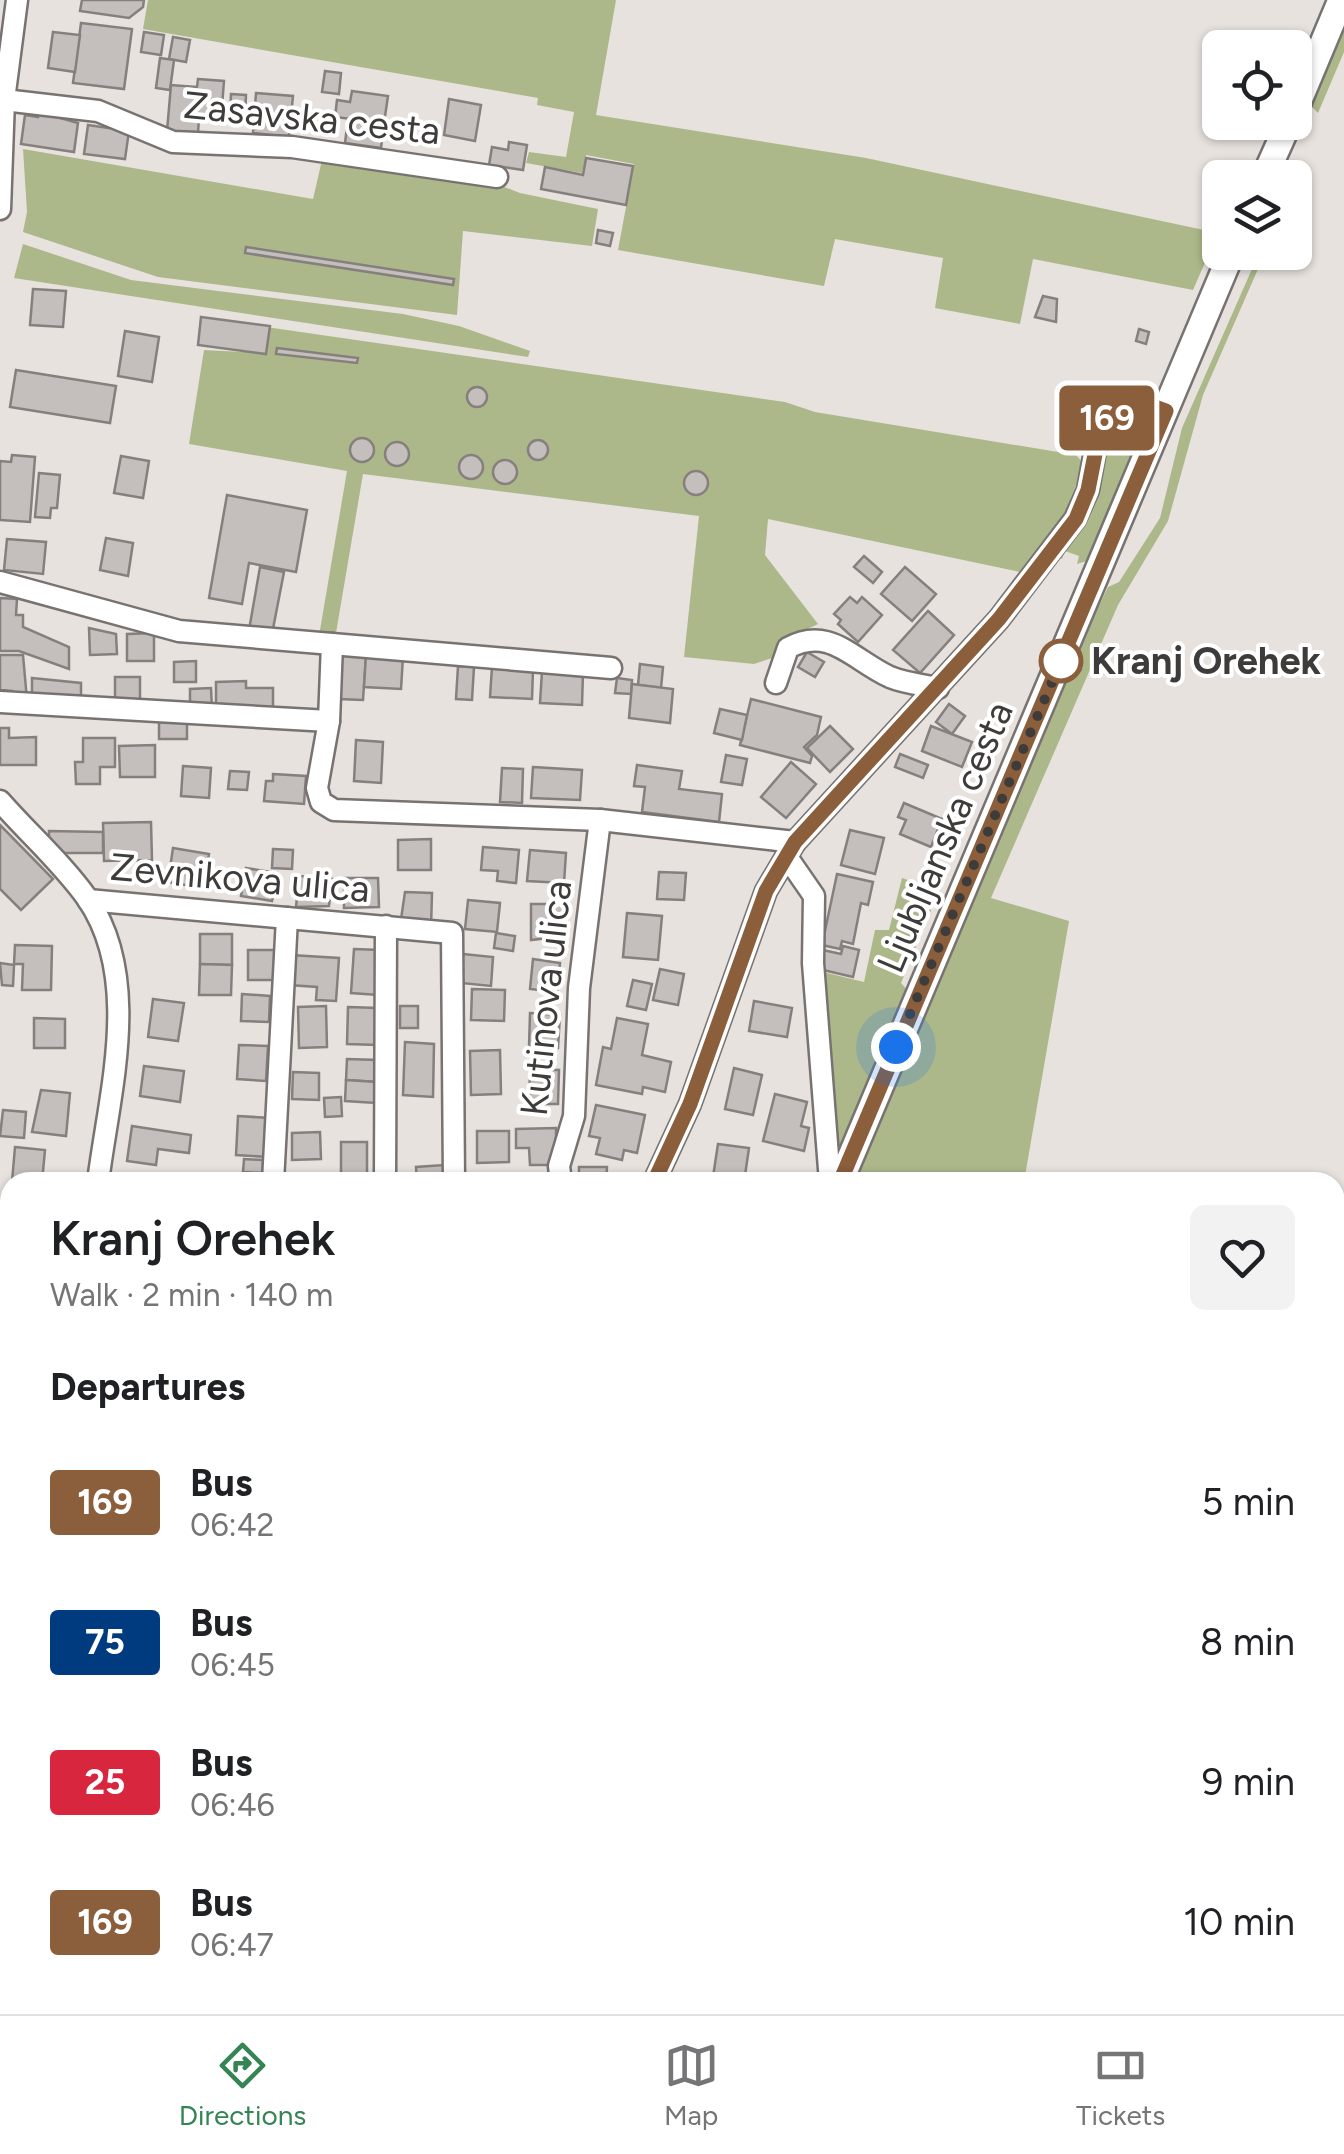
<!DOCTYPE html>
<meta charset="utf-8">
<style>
body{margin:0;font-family:Figtree,sans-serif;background:#f2f2f2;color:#202124;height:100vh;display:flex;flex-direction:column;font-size:38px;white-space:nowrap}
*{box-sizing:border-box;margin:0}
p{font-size:32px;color:#757577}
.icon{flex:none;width:55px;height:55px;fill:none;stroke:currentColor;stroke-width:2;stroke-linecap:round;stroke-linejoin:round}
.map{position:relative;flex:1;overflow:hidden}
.details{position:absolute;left:0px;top:1172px;width:1345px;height:842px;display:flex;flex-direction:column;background:#fff;border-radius:30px 30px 0 0;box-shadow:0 2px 8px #0004}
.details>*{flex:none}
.badge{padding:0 20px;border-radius:8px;font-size:35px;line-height:65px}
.tools{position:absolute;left:1202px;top:30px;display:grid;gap:20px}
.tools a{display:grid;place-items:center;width:110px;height:110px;border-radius:15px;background:#fff;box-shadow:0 2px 8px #0004;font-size:50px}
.you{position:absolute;width:50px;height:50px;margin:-25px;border:8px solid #fff;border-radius:50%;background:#1a73e8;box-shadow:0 0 0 15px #1a73e833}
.map>.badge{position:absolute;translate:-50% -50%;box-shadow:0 0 0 5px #fff}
h2{padding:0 50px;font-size:38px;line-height:90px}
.round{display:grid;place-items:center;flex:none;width:105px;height:105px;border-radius:15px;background:#f2f2f2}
.summary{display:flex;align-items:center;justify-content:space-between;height:170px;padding:0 50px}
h1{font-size:48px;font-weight:600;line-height:75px}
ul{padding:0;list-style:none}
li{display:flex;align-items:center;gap:30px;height:140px;padding:0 50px}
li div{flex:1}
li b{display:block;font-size:38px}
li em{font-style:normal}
li .badge{min-width:110px;font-weight:700;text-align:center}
.dock{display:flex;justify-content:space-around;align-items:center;height:140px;border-top:2px solid #e0e0e0;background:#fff;font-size:28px;color:#757577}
.dock a{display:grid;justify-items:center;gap:5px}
.dock .selected{color:#358454}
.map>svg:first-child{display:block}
</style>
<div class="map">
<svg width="1344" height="2014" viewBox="0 0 1344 2014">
<rect width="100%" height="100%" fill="#e7e2de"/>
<path fill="#e2d5cd" d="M447,2005h821l32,9h-858z"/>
<g fill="#adb88a">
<path d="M148,0h468l-20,115 270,43 352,75 -25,57 -160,-31 -13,65 -85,-16 8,-50 -108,-19 -11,47 -206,-36 16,-86 -48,-9 -4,18 -56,-10 3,-11 37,5 8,-45 -37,-7 1,-7 -395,-69z"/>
<path d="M1344,28v24l-26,61 -7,-7z"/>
<path d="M23,149l290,50 9,-39 154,16 44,17 78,16 -6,37 -129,-15 -6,84 -299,-38 -135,-45 4,-20z"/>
<path d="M23,244l108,36 272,34 56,12 71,25 -2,6 -514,-79z"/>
<path d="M1259,253h6l-62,142 -35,126 -50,84 -127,293 78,23 -45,261h-169l240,-568 13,-27 11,-5 41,-64 22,-90z"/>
<path d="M245,324l540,78 30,10 261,43 9,10 -21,49 -44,58 -252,-53 -3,36 53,69 -29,14 -17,20 -18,6 -70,-7 15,-141 -336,-42 -27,159 -17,3 28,-165 -158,-27 15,-94 38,2z"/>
<path d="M1125,416l17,13 -49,130 -16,5 2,-8 -14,-5 -3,8 -4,-2 31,-40 20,-84 7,-12z"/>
<path d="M902,878l37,13 -38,92 8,9 -69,159 -4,-1 -17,-179 45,11 11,-52h14z"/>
<path d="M430,2005h61l-4,9h-63z"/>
<path d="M532,2005h258l21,9h-257z"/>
</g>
<g fill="#c4bfbc" stroke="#85807d" stroke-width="2.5">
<path d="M82,0h62l-1,7 -14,11 -49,-7z"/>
<path d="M81,23l51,6 -8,60 -51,-6z"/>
<path d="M53,32l27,3 -5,37 -27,-4z"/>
<path d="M144,32l20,3 -3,20 -20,-3z"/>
<path d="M173,37l17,3 -4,22 -17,-3z"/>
<path d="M160,58l14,2 -4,30 -14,-2z"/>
<path d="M325,71l16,2 -2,21 -17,-2z"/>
<path d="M198,79l26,2 -3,38 -22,-2 -1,17 -31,-3 4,-46 26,2z"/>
<path d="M352,91l36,5 -4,27 -49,-6 2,-17 13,2z"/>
<path d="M256,93l37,3 -4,41 -36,-4z"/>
<path d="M231,94l15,1 -1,23 -15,-1z"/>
<path d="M449,99l32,6 -6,36 -31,-6z"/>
<path d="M39,112l39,11 -4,29 -53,-8 4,-29 13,2z"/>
<path d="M348,119l36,4 -3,25 -36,-5z"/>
<path d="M88,125l41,6 -4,28 -41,-5z"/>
<path d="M509,142l18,3 -4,25 -34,-5 3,-18 16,3z"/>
<path d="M586,158l47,8 -7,39 -85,-16 4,-22 38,8z"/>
<path d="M598,230l15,3 -3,13 -14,-3z"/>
<path d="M246,247l208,32 -1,6 -208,-32z"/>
<path d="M33,289l33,2 -3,36 -33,-2z"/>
<path d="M1043,296l14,3 -1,23 -21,-5z"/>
<path d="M201,317l69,9 -4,28 -68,-9z"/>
<path d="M1139,329l10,3 -3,12 -10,-3z"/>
<path d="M125,331l34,6 -7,45 -34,-6z"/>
<path d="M277,348l81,10 -1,5 -81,-9z"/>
<path d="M16,370l100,16 -6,37 -100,-16z"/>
<circle cx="477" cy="397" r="10"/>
<circle cx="362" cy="450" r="12"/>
<circle cx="538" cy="450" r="10"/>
<circle cx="397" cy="454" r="12"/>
<circle cx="471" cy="467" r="12"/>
<path d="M12,455l23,2 -5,65 -30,-2v-59l11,1z"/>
<path d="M121,456l28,5 -6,37 -29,-5z"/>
<circle cx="505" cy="472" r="12"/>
<circle cx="696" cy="483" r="12"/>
<path d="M39,473l21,2 -3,33h-6l-1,10 -15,-1z"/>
<path d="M227,495l80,15 -11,62 -47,-9 -7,41 -33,-6z"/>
<path d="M106,538l27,5 -5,33 -28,-6z"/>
<path d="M7,539l39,3 -3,32 -39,-4z"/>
<path d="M864,556l18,16 -9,11 -19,-16z"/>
<path d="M260,567l24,5 -12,62 -23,-4z"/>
<path d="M905,567l31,27 -24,27 -31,-27z"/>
<path d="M850,597l7,6 5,-6 20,18 -24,27 -20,-18 3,-4 -7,-6z"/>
<path d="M0,598l17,1 -1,16h7v12l46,20v22l-50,-18h-19z"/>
<path d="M928,611l26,24 -34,38 -27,-23z"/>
<path d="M89,628l27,6 1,20 -27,1z"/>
<path d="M154,633v28h-27v-27z"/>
<path d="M807,652l17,10 -9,15 -17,-10z"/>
<path d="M340,654l26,1 -3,45 -25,-1z"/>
<path d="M0,655h23l4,45h-15v-9l-12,-1z"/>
<path d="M366,655l37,2 -2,32 -37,-2z"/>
<path d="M196,661v21h-22v-20z"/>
<path d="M640,664l23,3 -2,21 -23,-3z"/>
<path d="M458,666l16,1 -2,33 -16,-1z"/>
<path d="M492,667l41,3 -1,29 -42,-2z"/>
<path d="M542,671l41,2 -1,32 -42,-2z"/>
<rect x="115" y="677" width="25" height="26"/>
<path d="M32,678l49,5v18h-49z"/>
<path d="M617,678l15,2 -1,14 -16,-1z"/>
<path d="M246,681v7h27v20h-57v-26z"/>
<path d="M632,684l41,5 -3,34 -41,-5z"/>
<path d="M211,688l1,21h-22v-20z"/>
<path d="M751,699l70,18 -4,18 -13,12 8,9 -2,7 -70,-18z"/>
<path d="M949,704l16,12 -13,18 -16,-12z"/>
<path d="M720,709l27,6 -5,25 -28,-7z"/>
<rect x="159" y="722" width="28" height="17"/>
<path d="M830,726l23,23 -23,23 -23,-24z"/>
<path d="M931,726l41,16 -10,25 -40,-16z"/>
<path d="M0,728h9v10l27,-1v28h-36z"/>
<path d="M83,738h32v29h-15v17h-24l-1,-22h8z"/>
<path d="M356,740l27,2 -2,41 -27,-2z"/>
<path d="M155,745v32h-35l-1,-31z"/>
<path d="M900,754l28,11 -5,13 -28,-11z"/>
<path d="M726,755l21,4 -5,26 -21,-3z"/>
<path d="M791,762l25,22 -30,34 -25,-21z"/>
<path d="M637,765l45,6 -3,18 43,5 -3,28 -77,-10 3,-25 -11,-1z"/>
<path d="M183,766l28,2 -2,30 -28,-2z"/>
<path d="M533,767l49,3 -2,30 -49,-2z"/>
<path d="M502,768l21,1 -1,34 -22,-1z"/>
<path d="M230,771l19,1 -2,18 -19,-1z"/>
<path d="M273,774l33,2 -2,28 -40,-3 2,-20h7z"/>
<path d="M904,803l38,16 -11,28 -31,-13 6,-14 -8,-3z"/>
<path d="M151,822l1,38 -48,1 -1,-38z"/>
<path d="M0,825l53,54 -32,31 -21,-21z"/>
<path d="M850,830l34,8 -9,36 -34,-9z"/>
<path d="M49,831l54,1v21h-54z"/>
<path d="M431,839v31h-33v-30z"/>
<path d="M483,847l36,3 -3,33 -19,-2 1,-10 -17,-1z"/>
<path d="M173,848l36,6 -6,34 -35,-6z"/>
<path d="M273,849l20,1 -1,19 -20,-1z"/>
<path d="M530,850l36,3 -2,30 -37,-2z"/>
<path d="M246,868l31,5 -5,28 -31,-5z"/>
<path d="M659,872l27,1 -2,27 -27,-1z"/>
<path d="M837,874l36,8 -5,23 -7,-2 -8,41 -11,-3 -2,8 -18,-4z"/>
<path d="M299,876l33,3 -3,27 -33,1z"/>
<path d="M344,878h34l1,29 -35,1z"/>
<path d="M405,892l27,1 -1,35 -31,-2z"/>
<path d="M468,900l32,3 -3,29 -32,-3z"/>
<path d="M531,904h34l1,32 -35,4z"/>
<path d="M627,913l35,3 -4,44 -35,-3z"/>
<path d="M496,933l19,3 -2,15 -19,-3z"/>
<path d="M200,934h32v31l-32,-1z"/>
<path d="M15,945l37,1 -1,44h-29l1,-26h-9z"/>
<path d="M843,946l16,4 -6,27 -34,-8 4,-19 18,4z"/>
<path d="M354,949l27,1 -3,45 -27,-2z"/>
<rect x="248" y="950" width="31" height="30"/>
<path d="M463,954l30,3 -2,29 -30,-3z"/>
<path d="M291,955l48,3 -3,43 -20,-1 1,-13 -28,-2z"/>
<path d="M533,959l27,4 -3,29 -27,-3z"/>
<path d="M0,963l14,2 -1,21 -11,-1z"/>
<path d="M200,964l32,1 -1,30h-32z"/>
<path d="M660,969l24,5 -6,31 -25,-5z"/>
<path d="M633,980l19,4 -6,26 -19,-4z"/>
<path d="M472,989l33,1 -1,31 -33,-1z"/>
<path d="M242,994l28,2 -1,26 -28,-1z"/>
<path d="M153,999l31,4 -6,38 -30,-4z"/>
<path d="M754,1001l38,7 -5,29 -38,-6z"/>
<path d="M326,1006l1,41 -28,1 -1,-41z"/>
<rect x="400" y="1006" width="18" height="22"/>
<path d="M348,1007l30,1 -1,37 -30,-1z"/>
<path d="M530,1013l30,2 -2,33 -29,-1z"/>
<path d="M34,1018l31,1v29h-31z"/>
<path d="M617,1018l31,6 -6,31 29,7 -6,30 -22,-5 -1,7 -46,-9 7,-38 8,2z"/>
<path d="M405,1042l29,2 -1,53 -30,-2z"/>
<path d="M239,1045l29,1 -2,35 -29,-2z"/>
<path d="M500,1050l1,44 -30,1 -1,-44z"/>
<path d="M347,1059l31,1 -1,22 -31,-2z"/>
<path d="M144,1066l40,5 -4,31 -40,-6z"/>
<path d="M734,1068l28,7 -9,40 -28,-6z"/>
<path d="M530,1069l29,1 -1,34h-29z"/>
<path d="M293,1072l26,1v27l-27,-1z"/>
<path d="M346,1080l31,2 -1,21 -31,-2z"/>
<path d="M41,1090l29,3 -4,43 -34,-4z"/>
<path d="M775,1094l32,8 -6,24 8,2 -5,23 -41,-10z"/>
<path d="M341,1097l1,19 -17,1 -1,-19z"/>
<path d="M596,1105l49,10 -8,38 -13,-3 -2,10 -26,-6 4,-16 -11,-2z"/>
<path d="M3,1110l23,2 -2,26 -24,-2z"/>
<path d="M238,1116l32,2 -2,39 -32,-2z"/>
<path d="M132,1126l59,9 -2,18 -31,-4 -2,16 -29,-4z"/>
<path d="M556,1128v37h-26l-1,-17h-13v-19z"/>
<path d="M477,1131h32v31l-32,1z"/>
<path d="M320,1132l1,27 -29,1v-27z"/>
<path d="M341,1142h26v33l-26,-1z"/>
<path d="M718,1144l31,4 -5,34 -31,-5z"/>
<path d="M15,1147l30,3 -3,32h-30z"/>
<path d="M244,1159l19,1v13l-20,-1z"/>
<path d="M444,1165v17h-27l-1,-15z"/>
<path d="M579,1167h28l-1,15h-27z"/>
<path d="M341,1174l26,1 -1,7h-25z"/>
<path d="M413,1176v6h-20v-5z"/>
<path d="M4,1241h6v42l-10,-1z"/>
<path d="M1,1300l9,1v28l-10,-1z"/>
<path d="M1,1342l9,2v36l-10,-1z"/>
<path d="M1,1404l9,2v31l-10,-3z"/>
<path d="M3,1560l7,2v43l-10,-1z"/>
<path d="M0,1621l10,1v37l-10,-1z"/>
<path d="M0,1675l10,1v37l-10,-1z"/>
<path d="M10,1897v50l-10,-13v-29z"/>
<path d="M4,1992l6,1v12h30l-2,9h-38z"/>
<path d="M93,2005h23l-1,8 -23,-4z"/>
</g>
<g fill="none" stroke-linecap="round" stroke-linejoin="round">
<g stroke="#787370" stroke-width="25">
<g id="minor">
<path d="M4,100l94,11 75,31 119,5 205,30"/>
<path d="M0,209l4,-109 13,-100"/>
<path d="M0,582l179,49 153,13"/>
<path d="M611,668l-279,-24 -3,77 -12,67 4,14 13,8 266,10 195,22"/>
<path d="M776,683l12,-35c41,-23 65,12 102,29 14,6 33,8 48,11"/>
<path d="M0,702l329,19"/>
<path d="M0,801c28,32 63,63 87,97 56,81 22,195 11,284"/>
<path d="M787,857l27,39 -1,67 17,219"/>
<path d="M88,900l364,33 2,249"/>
<path d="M273,1182l14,-264"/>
<path d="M385,1182l1,-256"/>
<path d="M561,1182l-2,-16 15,-50 5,-128 21,-168"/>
<path d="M654,1182l36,-78 76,-213 29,-49 204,-223 76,-100 13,-29 11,-61 15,-21 30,-5 22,8"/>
<path d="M0,1290l10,1"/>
<path d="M0,1522l10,-16"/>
<path d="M0,1779l10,-7"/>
<path d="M0,1976l10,-3"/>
<path d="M79,2014l1,-9"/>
</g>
</g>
<g stroke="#787370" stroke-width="30">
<g id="major">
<path d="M1295,110l46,-110"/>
<path d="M1264,178l25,-56"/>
<path d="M840,1182l392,-930"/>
<path d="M401,2014l6,-9"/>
</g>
</g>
<use href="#minor" stroke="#fff" stroke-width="20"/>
<use href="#major" stroke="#fff" stroke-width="25"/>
</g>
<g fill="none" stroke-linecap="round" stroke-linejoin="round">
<g stroke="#fff" stroke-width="22">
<path id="line" d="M654,1182l36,-78 76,-213 29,-49 204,-223 77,-100 12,-29 12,-61 14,-21 30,-5 22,8 -326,771"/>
</g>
<use href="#line" stroke="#8b5e3c" stroke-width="15"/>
<path stroke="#3e3c3b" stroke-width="10" stroke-dasharray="0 18" d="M896,1047l165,-386"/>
</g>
<circle fill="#fff" stroke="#8b5e3c" stroke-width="5" cx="1061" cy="661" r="20"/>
<g text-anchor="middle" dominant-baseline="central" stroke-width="8" stroke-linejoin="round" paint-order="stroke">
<g font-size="38" fill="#3e3c3b" stroke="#fff">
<text transform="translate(312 118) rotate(6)">Zasavska cesta</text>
<text transform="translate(945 837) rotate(-67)">Ljubljanska cesta</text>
<text transform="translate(240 878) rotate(5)">Zevnikova ulica</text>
<text transform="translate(546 998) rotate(-84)">Kutinova ulica</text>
</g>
<g font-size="38" font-weight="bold" fill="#3e3c3b" stroke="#fff" text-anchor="start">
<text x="1091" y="661">Kranj Orehek</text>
</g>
</g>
</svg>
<div class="tools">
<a><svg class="icon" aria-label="locate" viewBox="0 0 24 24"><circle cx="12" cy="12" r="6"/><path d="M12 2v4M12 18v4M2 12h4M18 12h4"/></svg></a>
<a><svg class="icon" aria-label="layers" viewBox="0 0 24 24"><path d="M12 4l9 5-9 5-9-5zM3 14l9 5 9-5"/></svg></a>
</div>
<div class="you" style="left:896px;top:1047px"></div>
<b class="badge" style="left:1107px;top:418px;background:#8b5e3c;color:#fff">169</b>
<section class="details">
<div class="summary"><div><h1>Kranj Orehek</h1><p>Walk · 2 min · 140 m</p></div><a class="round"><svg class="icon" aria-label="heart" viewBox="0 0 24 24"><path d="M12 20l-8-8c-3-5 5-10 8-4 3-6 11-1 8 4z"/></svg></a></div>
<h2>Departures</h2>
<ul>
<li><span class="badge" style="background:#8b5e3c;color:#fff">169</span><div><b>Bus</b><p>06:42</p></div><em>5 min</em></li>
<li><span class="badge" style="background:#003b80;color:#fff">75</span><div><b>Bus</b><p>06:45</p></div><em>8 min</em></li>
<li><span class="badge" style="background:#d7263d;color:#fff">25</span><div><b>Bus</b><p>06:46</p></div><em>9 min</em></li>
<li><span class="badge" style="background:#8b5e3c;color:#fff">169</span><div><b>Bus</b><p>06:47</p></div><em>10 min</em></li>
</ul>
</section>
</div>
<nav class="dock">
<a class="selected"><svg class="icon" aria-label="directions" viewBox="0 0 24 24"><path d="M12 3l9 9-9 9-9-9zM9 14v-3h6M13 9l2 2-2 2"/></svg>Directions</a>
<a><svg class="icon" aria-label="map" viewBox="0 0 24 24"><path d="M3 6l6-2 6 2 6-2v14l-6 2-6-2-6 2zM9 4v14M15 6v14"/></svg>Map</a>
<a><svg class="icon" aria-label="tickets" viewBox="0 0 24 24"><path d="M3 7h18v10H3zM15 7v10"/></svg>Tickets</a>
</nav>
